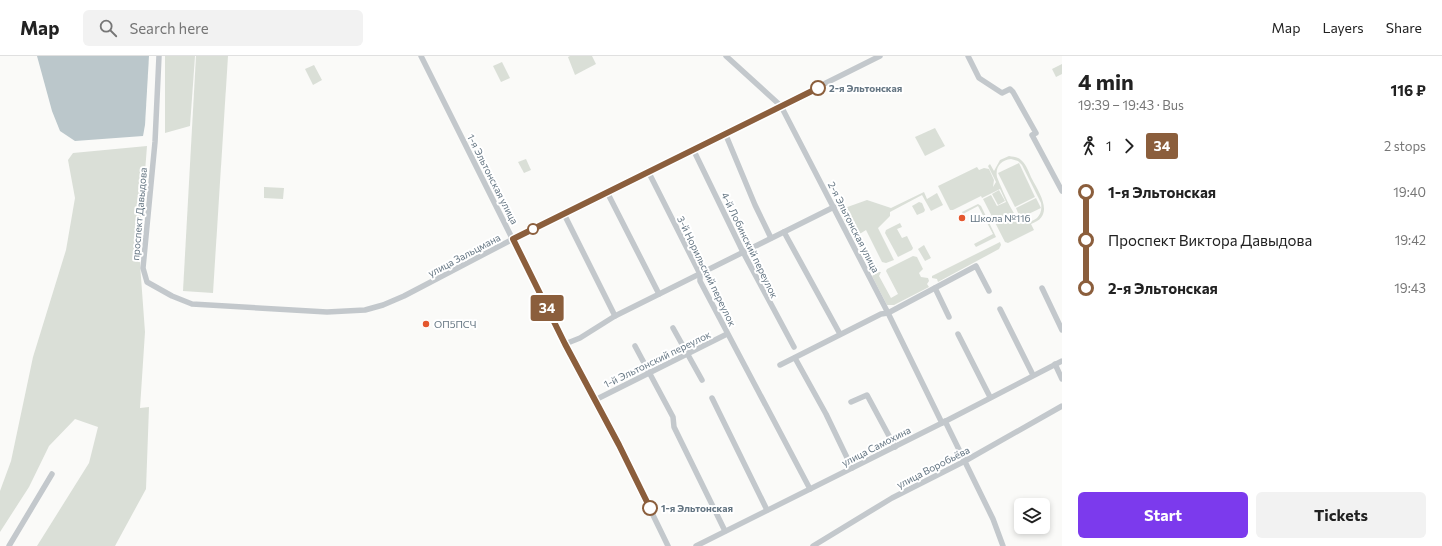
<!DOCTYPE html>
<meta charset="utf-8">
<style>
body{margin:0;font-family:Commissioner,sans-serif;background:#f2f2f2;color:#222;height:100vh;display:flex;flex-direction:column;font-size:15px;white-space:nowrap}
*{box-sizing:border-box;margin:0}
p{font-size:13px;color:#767676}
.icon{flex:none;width:22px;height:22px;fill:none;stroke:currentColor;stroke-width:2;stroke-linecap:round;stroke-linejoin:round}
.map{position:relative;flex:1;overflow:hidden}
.panel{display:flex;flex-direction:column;background:#fff;width:380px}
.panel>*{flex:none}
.badge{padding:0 8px;border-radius:3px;font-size:14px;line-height:26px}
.fabs{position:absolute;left:1014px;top:442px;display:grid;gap:8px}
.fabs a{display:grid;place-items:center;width:36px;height:36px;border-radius:6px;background:#fff;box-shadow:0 2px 6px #0003;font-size:20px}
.map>.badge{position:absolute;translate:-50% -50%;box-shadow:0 0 0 2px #fff}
.legs{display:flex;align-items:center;gap:6px;height:44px;padding:0 16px;font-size:13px}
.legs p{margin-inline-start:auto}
.headline{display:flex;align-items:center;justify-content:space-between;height:68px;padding:0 16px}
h1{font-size:22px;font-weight:700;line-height:30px}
.cta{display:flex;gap:8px;margin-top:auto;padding:8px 16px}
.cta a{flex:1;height:46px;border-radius:6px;background:#7c3aed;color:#fff;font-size:16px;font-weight:700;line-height:46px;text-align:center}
.cta a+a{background:#f2f2f2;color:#222}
ul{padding:0 16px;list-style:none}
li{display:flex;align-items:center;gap:14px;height:48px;font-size:15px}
li i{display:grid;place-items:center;width:6px;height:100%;margin:0 5px;background:currentColor}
li i::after{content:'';width:10px;height:10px;margin:-5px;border:3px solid;border-radius:50%;background:#fff}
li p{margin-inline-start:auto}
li:first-child i{background:linear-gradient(#0000 50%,currentColor 0)}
li:last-child i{background:linear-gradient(currentColor 50%,#0000 0)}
header{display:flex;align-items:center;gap:24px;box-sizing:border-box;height:56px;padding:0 20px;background:#fff;border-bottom:1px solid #e0e0e0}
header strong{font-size:19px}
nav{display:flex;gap:22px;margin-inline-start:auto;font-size:14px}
.search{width:280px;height:36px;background:#f2f2f2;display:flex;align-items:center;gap:10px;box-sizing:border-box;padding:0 14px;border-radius:6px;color:#767676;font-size:15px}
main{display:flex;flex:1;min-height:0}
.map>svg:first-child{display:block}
</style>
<header>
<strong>Map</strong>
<div class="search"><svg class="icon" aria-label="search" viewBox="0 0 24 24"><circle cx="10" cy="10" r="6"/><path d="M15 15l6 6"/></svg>Search here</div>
<nav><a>Map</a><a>Layers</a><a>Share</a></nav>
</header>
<main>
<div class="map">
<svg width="1062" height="490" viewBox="0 0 1062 490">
<rect width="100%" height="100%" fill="#fafaf8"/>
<g fill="#dadfd7" fill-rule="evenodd">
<path d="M165,0h30l-5,70 -25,7z"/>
<path d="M196,0h32l-15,237 -30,-2z"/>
<path d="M570,0h22l4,8 -21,11 -7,-18z"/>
<path d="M502,6l8,16 -9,4 -8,-16z"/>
<path d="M1062,8v10l-6,3 -4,-8z"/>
<path d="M314,9l8,15 -9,5 -8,-16z"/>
<path d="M935,72l10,18 -20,10 -10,-19z"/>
<path d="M147,90l-8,104 6,82 -5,76 9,-1 -3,82 -31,57h-78l52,-83 9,-36 -23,-8 -26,27 -20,41 -29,45v-41l11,-30 22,-104 33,-107 9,-52 -7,-38 5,-7z"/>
<path d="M1009,100c5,1 9,1 12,4 6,5 8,13 11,19 8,15 23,37 -1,45l3,6 -26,13 -3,-1 -22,-43 8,-4 6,11 9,-4 -6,-13 -18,9 -1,-2 -28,14h-3l-12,-24 39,-19 2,3 5,-2 5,1 5,11 -1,7 3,-5 1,2 -9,-18 2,-2 4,7 6,-11zM1011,103l7,2 4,4 19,38c1,6 0,11 -4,15 -6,5 -15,5 -20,-1 -7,-8 -16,-30 -20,-40 -2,-10 4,-17 14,-18z"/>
<path d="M526,103l5,11 -7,3 -6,-11z"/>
<path d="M1019,107l16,34 -20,10 -17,-34z"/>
<path d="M264,131l20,1 -1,11 -19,-1z"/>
<path d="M999,134l6,11 -7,4 -6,-11z"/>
<path d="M924,136l3,7 10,-6 6,12 -12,6 -9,-16 -32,17v4l-12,12 16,32 -8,3 -4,-1 -16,-32 -8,5 16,31h4l-7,5 -32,-61 28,-10 24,8z"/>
<path d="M1036,142l5,10 -21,10 -4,-10z"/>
<path d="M919,146l3,1 3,7 -1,2 -7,3 -5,-9z"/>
<path d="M978,148l3,2 15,31 -20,10 -2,-3 19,-10 -15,-28 -15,8 -1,-2z"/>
<path d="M900,167l2,4 -5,2 5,9 5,-2 6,12 -1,2 -14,7 -13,-24 1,-3z"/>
<path d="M1000,186l1,3 -2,4 -61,33 -1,-3 -5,-1v-2z"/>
<path d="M924,189l7,13 -6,3 -7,-12z"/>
<path d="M913,200l4,1 6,12 -4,4 2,4 7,1 1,3 -2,3 2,3 -35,18h-7l-15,-29 7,-4h2l-2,4 12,22 7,-4 -12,-23 1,-2z"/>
</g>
<path fill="#bbc7cb" d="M37,0h112l-4,69 -2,11 -68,5 -15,-10 -8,-20z"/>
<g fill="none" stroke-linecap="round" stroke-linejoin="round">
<g stroke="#c3c8cc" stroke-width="5.5">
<path d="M159,0l-4,86 -12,126 4,14 25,14 20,8 135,8 38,-2 18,-5 21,-9 109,-57 367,-183"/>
<path d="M421,0l144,288 54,101 49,101"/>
<path d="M726,0l55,50 107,207 54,110"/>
<path d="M968,0l11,22 23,15 8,-4 3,3 23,41 -4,2 30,56"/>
<path d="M725,77l30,72 16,33"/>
<path d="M693,93l50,103 51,95"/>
<path d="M648,115l52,103v7l110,208"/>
<path d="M607,136l52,102"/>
<path d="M564,158l51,102"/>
<path d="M784,176l56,102"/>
<path d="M935,232l14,29"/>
<path d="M1042,232l20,42"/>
<path d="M1000,253l33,66"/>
<path d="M673,272l29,52"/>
<path d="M958,278l32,63"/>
<path d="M565,288l15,-6 35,-22 219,-109"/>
<path d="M635,290l38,71 1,10 51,104"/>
<path d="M795,302l31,56 26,54"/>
<path d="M1055,308l7,15"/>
<path d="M780,309l101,-51 7,-1 88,-47 13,25"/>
<path d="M712,342l55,112"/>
<path d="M595,344l132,-66"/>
<path d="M851,346l16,-7 28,52"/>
<path d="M945,365l48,98 10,27"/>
<path d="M9,490l43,-72"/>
<path d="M696,490l246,-123 120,-62"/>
<path d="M813,490l79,-48 73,-37 97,-55"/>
</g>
</g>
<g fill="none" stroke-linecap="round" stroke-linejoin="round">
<g stroke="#fff" stroke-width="9">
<path id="line-1" d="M650,452l-31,-63 -54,-101 -52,-105 305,-151"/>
</g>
<use href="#line-1" stroke="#8b5e3c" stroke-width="6"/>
</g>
<g fill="#fff" stroke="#8b5e3c" stroke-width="2">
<circle cx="818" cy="32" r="7"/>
<circle cx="533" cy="173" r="5"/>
<circle cx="650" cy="452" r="7"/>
</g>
<g fill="#e4572e" stroke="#fff" stroke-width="1.5">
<circle cx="962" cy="162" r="4"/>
<circle cx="426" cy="268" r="4"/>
</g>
<g text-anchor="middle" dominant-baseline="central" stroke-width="4" stroke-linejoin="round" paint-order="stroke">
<g font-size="10" font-weight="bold" fill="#657683" stroke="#fff" text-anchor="start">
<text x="829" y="32">2-я Эльтонская</text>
<text x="661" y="452">1-я Эльтонская</text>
</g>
<g font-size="10" fill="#657683" stroke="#fff">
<text transform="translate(493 123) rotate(63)">1-я Эльтонская улица</text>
<text transform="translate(139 158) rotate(-85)">проспект Давыдова</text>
<text transform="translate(854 171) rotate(63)">2-я Эльтонская улица</text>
<text transform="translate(750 189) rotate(64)">4-й Лобинский переулок</text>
<text transform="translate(464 199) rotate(-28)">улица Зальцмана</text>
<text transform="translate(707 215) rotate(64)">3-й Норильский переулок</text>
<text transform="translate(657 303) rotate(-26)">1-й Эльтонский переулок</text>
<text transform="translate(876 390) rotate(-27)">улица Самохина</text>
<text transform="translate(933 411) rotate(-27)">улица Воробьёва</text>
</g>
<g font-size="10" fill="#657683" stroke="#fff" text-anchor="start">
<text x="970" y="162">Школа №116</text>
<text x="434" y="268">ОП5ПСЧ</text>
</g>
</g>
</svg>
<div class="fabs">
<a><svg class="icon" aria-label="layers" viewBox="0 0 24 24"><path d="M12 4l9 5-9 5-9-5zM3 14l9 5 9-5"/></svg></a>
</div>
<b class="badge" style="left:547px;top:252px;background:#8b5e3c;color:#fff">34</b>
</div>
<section class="panel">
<div class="headline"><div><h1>4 min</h1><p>19:39 – 19:43 · Bus</p></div><b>116 ₽</b></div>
<div class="legs"><svg class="icon" aria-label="walk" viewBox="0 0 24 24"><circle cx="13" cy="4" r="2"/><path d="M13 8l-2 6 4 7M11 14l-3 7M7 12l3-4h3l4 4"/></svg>1<svg class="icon" aria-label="forward" viewBox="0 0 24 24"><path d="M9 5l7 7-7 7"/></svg><b class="badge" style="background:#8b5e3c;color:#fff">34</b><p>2 stops</p></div>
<ul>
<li><i style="color:#8b5e3c"></i><b>1-я Эльтонская</b><p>19:40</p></li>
<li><i style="color:#8b5e3c"></i><span>Проспект Виктора Давыдова</span><p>19:42</p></li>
<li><i style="color:#8b5e3c"></i><b>2-я Эльтонская</b><p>19:43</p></li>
</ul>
<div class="cta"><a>Start</a><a>Tickets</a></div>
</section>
</main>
